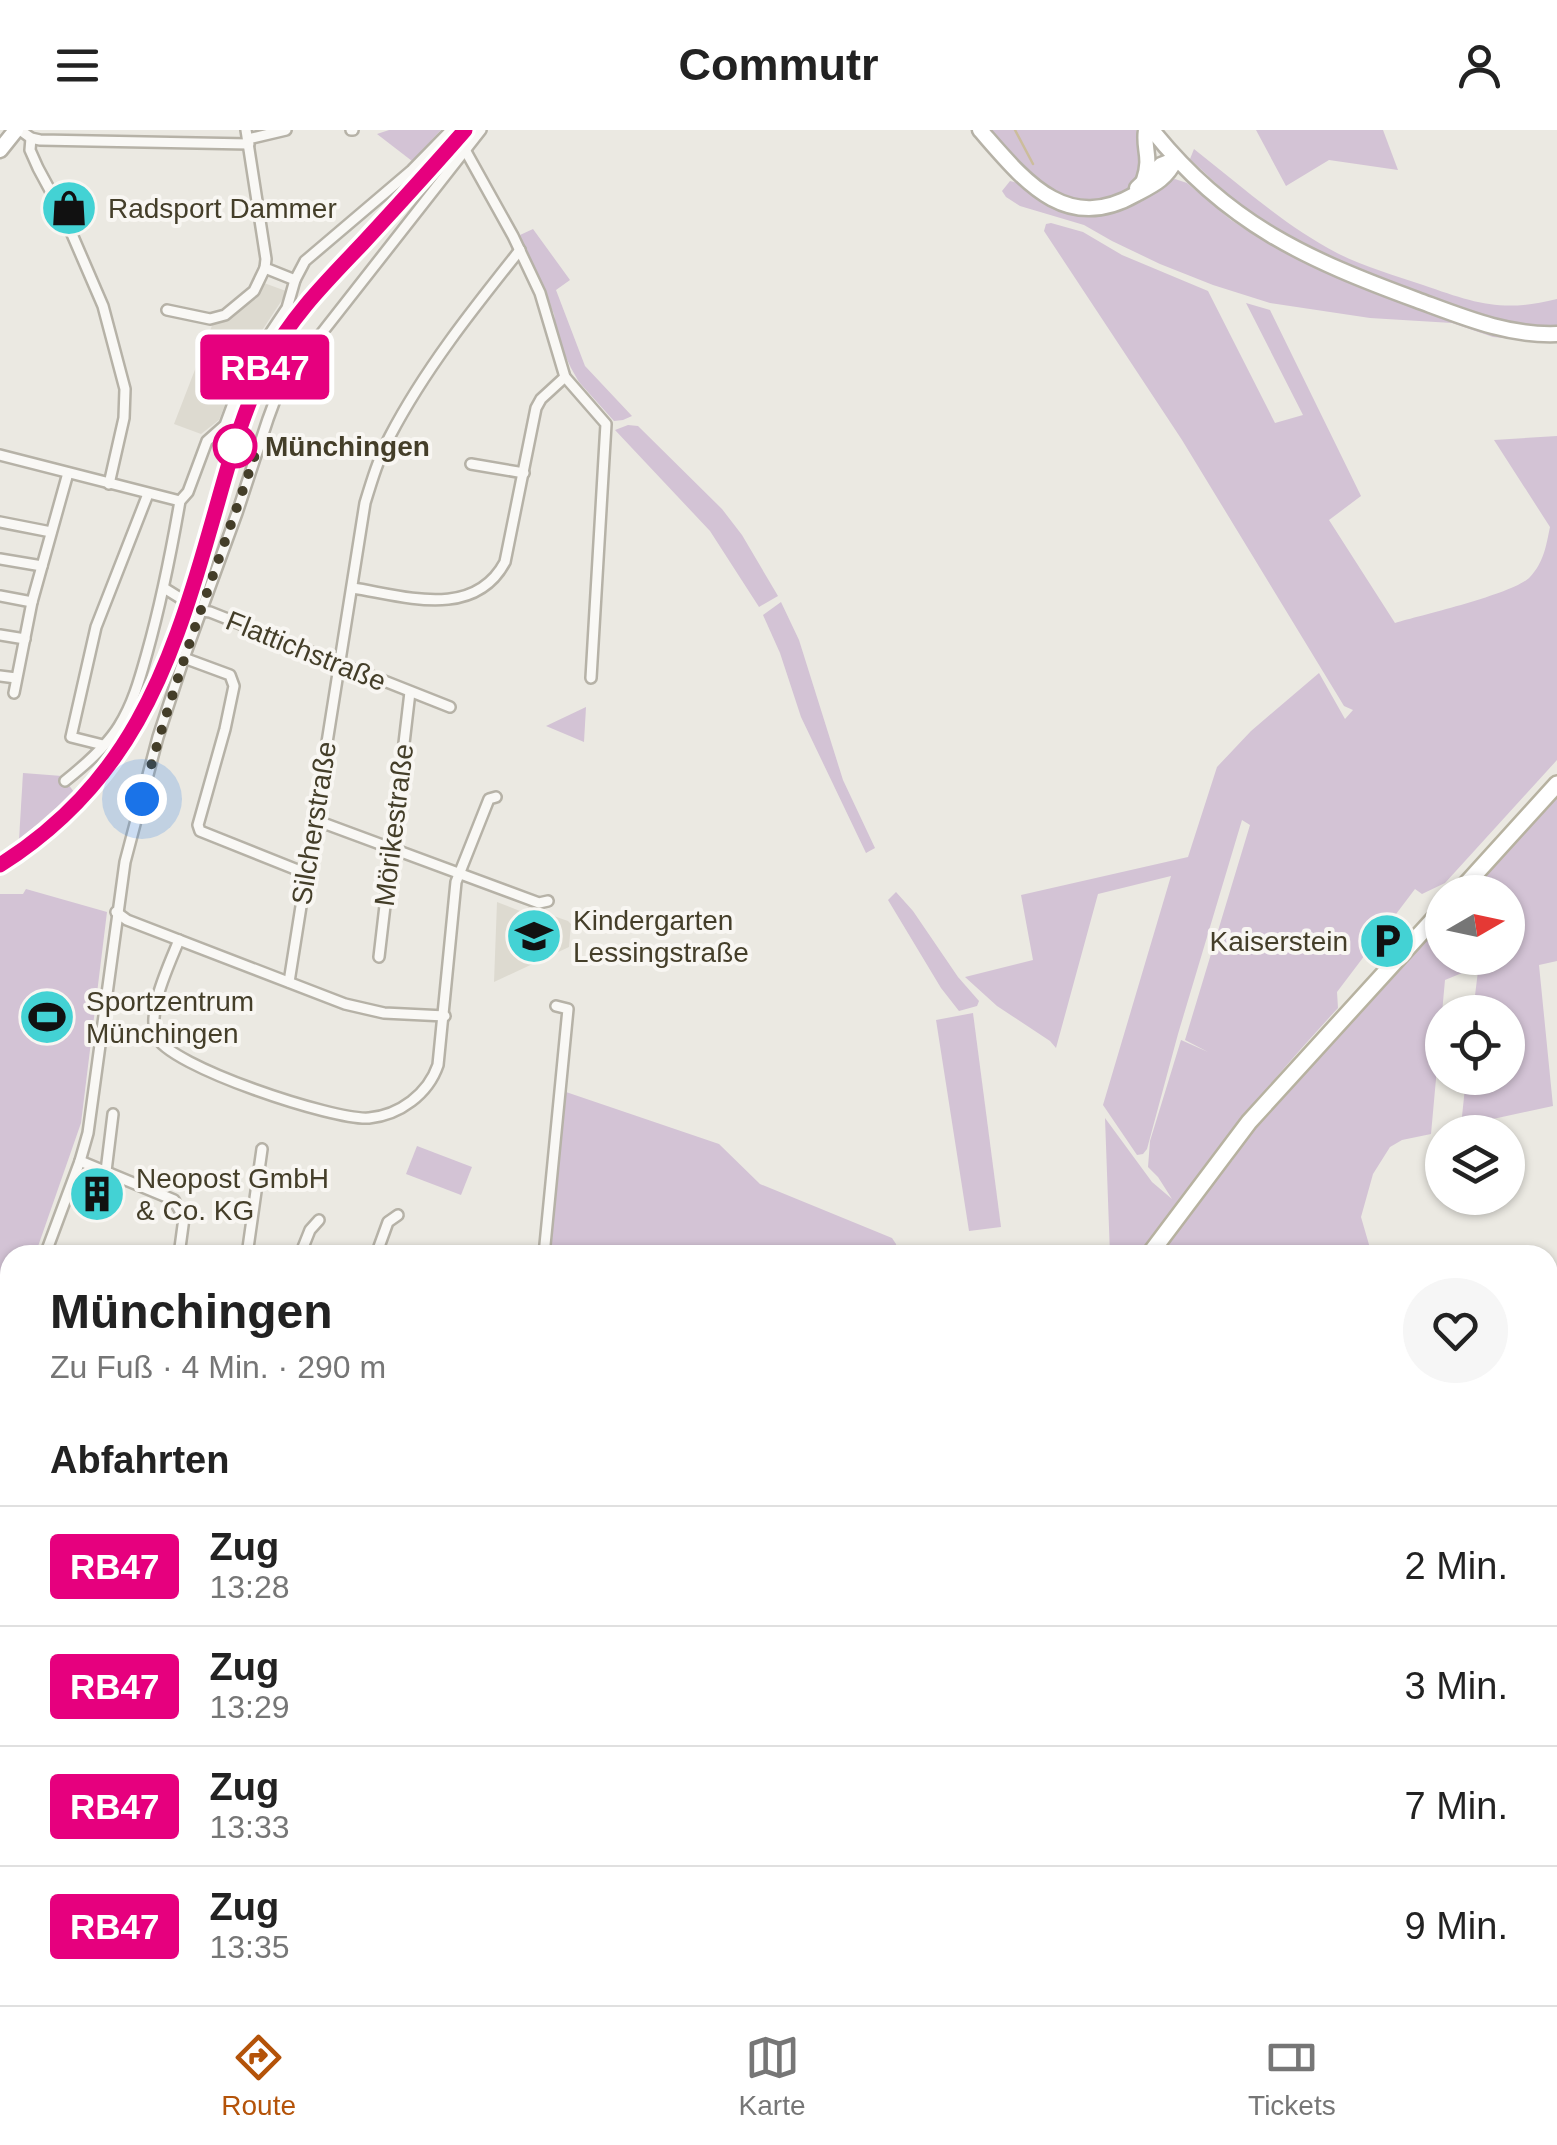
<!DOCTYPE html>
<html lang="de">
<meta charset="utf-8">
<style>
body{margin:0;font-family:Helvetica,sans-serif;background:#f6f6f6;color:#222;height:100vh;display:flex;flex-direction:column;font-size:38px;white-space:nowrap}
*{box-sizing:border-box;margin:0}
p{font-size:32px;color:#767676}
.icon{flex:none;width:55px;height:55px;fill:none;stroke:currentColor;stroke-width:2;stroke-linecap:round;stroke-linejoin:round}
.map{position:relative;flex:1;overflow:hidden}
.sheet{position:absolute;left:0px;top:1115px;width:1558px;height:760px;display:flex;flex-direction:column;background:#fff;border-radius:30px 30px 0 0;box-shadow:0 2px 8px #0004}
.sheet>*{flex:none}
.badge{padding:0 20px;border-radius:8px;font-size:35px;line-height:65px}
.needle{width:65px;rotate:81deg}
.buttons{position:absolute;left:1425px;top:745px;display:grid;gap:20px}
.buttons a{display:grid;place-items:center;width:100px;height:100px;border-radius:50%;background:#fff;box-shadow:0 2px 8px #0004;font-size:50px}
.you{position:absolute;width:50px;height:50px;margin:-25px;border:8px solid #fff;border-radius:50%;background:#1a73e8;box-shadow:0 0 0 15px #1a73e833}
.map>.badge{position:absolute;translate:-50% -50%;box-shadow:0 0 0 5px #fff}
h2{padding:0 50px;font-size:38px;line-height:90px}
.round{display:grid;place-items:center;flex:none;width:105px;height:105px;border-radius:52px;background:#f6f6f6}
.overview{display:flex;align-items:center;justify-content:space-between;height:170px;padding:0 50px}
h1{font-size:48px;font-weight:800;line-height:75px}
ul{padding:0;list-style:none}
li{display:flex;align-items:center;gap:30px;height:120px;padding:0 50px;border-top:2px solid #e0e0e0}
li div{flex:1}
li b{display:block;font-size:38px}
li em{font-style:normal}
li .badge{min-width:110px;font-weight:700;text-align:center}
header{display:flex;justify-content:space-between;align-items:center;height:130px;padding:0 50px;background:#fff;font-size:45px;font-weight:800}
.menu{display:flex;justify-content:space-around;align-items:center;height:140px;border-top:2px solid #e0e0e0;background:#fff;font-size:28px;color:#767676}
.menu a{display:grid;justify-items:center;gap:5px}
.menu .current{color:#b45309}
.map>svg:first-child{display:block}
</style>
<header><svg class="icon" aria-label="menu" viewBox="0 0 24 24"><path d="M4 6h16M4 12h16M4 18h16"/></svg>Commutr<svg class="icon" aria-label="person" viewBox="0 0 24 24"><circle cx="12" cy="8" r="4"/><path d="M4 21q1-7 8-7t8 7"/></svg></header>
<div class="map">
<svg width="1557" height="1875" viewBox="0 0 1557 1875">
<rect width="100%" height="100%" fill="#ebe9e2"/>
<g fill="#dddad0">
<path d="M264,153l22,8 -4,9 -34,52 -14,29 -15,39 -18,14 -27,-10 39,-101 14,-4 8,-6 25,-20z"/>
<path d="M497,772l28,11 3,-6 40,14 3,3 -2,23 -75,35z"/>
<path d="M0,1372h10v493h283l2,10h-295z"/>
</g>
<g fill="#d3c3d5">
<path d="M389,0h52l-29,31 -35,-27z"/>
<path d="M987,0h149c31,60 -40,87 -87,61 -25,-14 -44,-40 -62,-61z"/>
<path d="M1256,0h127l15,40 -69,-10 -43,26z"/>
<path d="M1194,19c46,36 91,77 143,104 27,14 57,22 86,32 52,18 79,28 134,14v29l-38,-2 -43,-11 -132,-48 -65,-35 -41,-28 -48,-45z"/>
<path d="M1175,49l12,4 44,37 35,22 65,32 98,37 128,28v4l-64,-6 -41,-14 -82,-5 -100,-15 -57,-18 -53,-21 -48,-23 -28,-16 -64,-19 -14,-9 -4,-6 8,-10c15,2 26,17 40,24 44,22 82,-1 119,-25z"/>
<path d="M1051,93l32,9 39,23 86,36 67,132 28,-8 -57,-112 24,7 91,186 -32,24 66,103c27,-8 119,-29 135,-46 14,-15 16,-31 20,-50l-56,-87 63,-4v324l-112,123 -23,11 -7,-5 -78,103 1,16c-71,77 -139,159 -195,247h-33l-5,-137 47,64 20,17 -14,-22 -10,-10 2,-26 31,-101 27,12 -23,-12 65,-215 -8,-5 -64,214 -31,115 -4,5 -6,1 -34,-50 68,-229 -73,18 -42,154 -6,-7 -53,-35 -32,-29 68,-17 -12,-65 167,-38 29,-90 34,-36 68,-58 26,46 8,-9 -9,-4 -162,-266 -138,-209 2,-7z"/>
<path d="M533,99l37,51 -14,10 29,76 47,50 -9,4 -9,1 -35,-39 -8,-14 -13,-28 -4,-26 -34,-79z"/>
<path d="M628,295l10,1 84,83 20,26 36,61 -19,11 -49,-76 -95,-101z"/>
<path d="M781,472l18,38 44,140 32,68 -9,5 -65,-136 -21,-64 -17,-38z"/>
<path d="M586,577l-2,35 -38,-16z"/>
<path d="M23,643l39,3 12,16 -55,48z"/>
<path d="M1557,663v168l-18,4 14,141 -92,20 5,-48h42v-66h-35l5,-41 -16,2 -17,7 -14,154 -29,6 -12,7 -17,27 -12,43 11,38h-215l63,-88 6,-1 7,-6 -4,-2 1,-4 89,-102 123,-134v40h66v-66h-42z"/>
<path d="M26,759l81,23 -26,211 -46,132h-25v34l-10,-3v-392h23z"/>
<path d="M896,762l17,19 45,66 21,24 -2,5 -18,5 -18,-23 -53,-88z"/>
<path d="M973,883l28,214 -32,4 -33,-211z"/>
<path d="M566,962l153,52 41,40 132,54 4,6 2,11h-349z"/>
<path d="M417,1016l55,21 -11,28 -55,-21z"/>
</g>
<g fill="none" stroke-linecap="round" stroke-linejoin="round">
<path stroke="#ccbd9c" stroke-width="2.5" d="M1015,0l18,34"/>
<g stroke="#b6b2a7" stroke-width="14">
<g id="street">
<path d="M20,0l11,8 9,2 209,4"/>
<path d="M246,0l20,129 -1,9 30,12"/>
<path d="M351,0h2"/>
<path d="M454,0l59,106 27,57 25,84 41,47 -15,254"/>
<path d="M31,8l-1,12 8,18 27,50 38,88 22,83 -1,29 -15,66"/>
<path d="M248,9l38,-9"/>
<path d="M167,180l43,9 15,-4 29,-24 11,-23"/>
<path d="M0,325l180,46"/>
<path d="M471,334l53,9"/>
<path d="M0,392l51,10"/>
<path d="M0,429l42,7"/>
<path d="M164,458l37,23 9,1 240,95"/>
<path d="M353,458c51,8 121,32 152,-26l31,-154 5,-9 24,-22"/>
<path d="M0,466l32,6"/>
<path d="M0,505l25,4"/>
<path d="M184,528l46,17 4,11 -9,43 -27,96 2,6 105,42"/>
<path d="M0,546l16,2"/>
<path d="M14,563l18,-91 36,-129"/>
<path d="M103,615l-32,-8 25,-110 52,-133"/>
<path d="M65,651c20,-16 41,-34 54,-55 14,-22 21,-48 28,-73 14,-50 24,-100 33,-152l8,-9 19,-51 18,-16 20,-54 42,-63 8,-28 10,-19 107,-91 39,-40"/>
<path d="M315,690l224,83 9,-2"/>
<path d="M116,782l11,8 218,84 39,9 61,3"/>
<path d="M179,810c-10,25 -32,70 -23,96 12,30 179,85 213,82 31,-3 59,-24 69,-53l18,-183 33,-83 7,-2"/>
<path d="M379,827l31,-265"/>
<path d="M289,852l76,-479c7,-23 14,-46 25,-67 35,-67 83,-127 130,-186"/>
<path d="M80,1031l94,39 10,18 -5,37"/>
<path d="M106,1041l7,-57"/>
<path d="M45,1125l35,-94 8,-28 37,-271 33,-125 26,-79 53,-145 31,-94 7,-19 28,-43 178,-227"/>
<path d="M247,1125l15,-106"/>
<path d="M300,1125l10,-25 9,-10"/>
<path d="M376,1125l12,-33 10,-7"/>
<path d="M544,1125l24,-246 -12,-3"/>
<path d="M0,1232l7,-4 3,-9"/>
<path d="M0,1257l3,22 1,145 6,125"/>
<path d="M0,1793h10"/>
<path d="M25,1865v10"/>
</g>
</g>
<g stroke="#b6b2a7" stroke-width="19">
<g id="secondary">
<path d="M980,0c43,49 85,105 156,64 19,-10 30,-15 40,-35"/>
<path d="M1152,0c75,94 156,130 265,170 46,17 91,36 140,34"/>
<path d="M0,20l16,-20"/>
<path d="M1144,50c8,-24 -1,-30 2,-50"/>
<path d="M1137,58l24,-23 15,-6"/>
</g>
</g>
<g stroke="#b7b2a0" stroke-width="20">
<g id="primary">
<path d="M1459,762l98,-108"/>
<path d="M1149,1125l100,-133 193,-212"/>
<path d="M697,1875l6,-10"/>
</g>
</g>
<use href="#street" stroke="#f9f8f5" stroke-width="9"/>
<use href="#secondary" stroke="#fff" stroke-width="14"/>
<use href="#primary" stroke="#fff" stroke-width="15"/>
<path stroke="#958f7a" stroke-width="2.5" stroke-dasharray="5 10" stroke-linecap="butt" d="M0,735c135,-86 172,-200 213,-346 16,-54 29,-109 55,-158 24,-46 60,-81 95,-118 35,-38 69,-75 102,-113"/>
</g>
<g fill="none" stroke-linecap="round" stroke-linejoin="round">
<g stroke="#fff" stroke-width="22">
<path id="line" d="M0,735c128,-81 169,-192 209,-332 17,-58 31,-118 59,-172 24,-46 60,-81 95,-118 35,-38 69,-75 102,-113"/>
</g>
<use href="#line" stroke="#e6007e" stroke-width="15"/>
<path stroke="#443e29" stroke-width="10" stroke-dasharray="0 18" d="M142,669c31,-118 75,-232 114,-347l-21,-6"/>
</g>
<defs>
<g id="shop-disc" transform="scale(2.875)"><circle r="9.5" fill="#43d2d4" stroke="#f8f6f2"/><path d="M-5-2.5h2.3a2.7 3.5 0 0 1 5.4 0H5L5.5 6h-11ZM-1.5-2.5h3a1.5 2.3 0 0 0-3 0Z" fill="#111"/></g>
<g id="school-disc" transform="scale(2.875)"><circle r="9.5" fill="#43d2d4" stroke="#f8f6f2"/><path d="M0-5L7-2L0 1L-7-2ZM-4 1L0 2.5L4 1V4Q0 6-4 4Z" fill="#111"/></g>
<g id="parking-disc" transform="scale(2.875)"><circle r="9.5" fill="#43d2d4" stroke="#f8f6f2"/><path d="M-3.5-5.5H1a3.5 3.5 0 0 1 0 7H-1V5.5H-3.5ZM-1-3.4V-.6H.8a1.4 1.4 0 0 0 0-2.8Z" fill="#111"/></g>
<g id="stadium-disc" transform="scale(2.875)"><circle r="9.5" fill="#43d2d4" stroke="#f8f6f2"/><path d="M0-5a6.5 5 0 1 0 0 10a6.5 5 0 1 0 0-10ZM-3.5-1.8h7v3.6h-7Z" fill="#111"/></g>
<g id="building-disc" transform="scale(2.875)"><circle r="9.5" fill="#43d2d4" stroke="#f8f6f2"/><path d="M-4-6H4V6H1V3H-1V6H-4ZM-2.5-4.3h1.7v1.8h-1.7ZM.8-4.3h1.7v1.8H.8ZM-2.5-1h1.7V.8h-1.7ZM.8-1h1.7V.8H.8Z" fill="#111"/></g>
</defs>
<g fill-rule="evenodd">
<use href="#shop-disc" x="69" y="78"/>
<use href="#school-disc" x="534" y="806"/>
<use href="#parking-disc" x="1387" y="811"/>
<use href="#stadium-disc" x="47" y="887"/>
<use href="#building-disc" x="97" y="1064"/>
</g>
<circle fill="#fff" stroke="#e6007e" stroke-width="5" cx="235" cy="316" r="20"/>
<g text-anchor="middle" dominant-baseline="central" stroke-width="8" stroke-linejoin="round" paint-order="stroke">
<g font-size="28" fill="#443e29" stroke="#f8f6f2" text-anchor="start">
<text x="108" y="78">Radsport Dammer</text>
<text x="573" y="790">Kindergarten<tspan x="573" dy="32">Lessingstraße</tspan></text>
<text x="1348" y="811" text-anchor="end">Kaiserstein</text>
<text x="86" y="871">Sportzentrum<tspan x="86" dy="32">Münchingen</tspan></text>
<text x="136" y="1048">Neopost GmbH<tspan x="136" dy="32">&amp; Co. KG</tspan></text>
</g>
<g font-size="28" font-weight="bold" fill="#443e29" stroke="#f8f6f2" text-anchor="start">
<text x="265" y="316">Münchingen</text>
</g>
<g font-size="28" fill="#443e29" stroke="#f8f6f2">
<text transform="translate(306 521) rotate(22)">Flattichstraße</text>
<text transform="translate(314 693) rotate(-81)">Silcherstraße</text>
<text transform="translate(394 695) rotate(-83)">Mörikestraße</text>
</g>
</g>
</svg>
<div class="buttons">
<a><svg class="needle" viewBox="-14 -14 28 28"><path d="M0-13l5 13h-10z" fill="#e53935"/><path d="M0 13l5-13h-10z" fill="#767676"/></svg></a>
<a><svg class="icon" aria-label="locate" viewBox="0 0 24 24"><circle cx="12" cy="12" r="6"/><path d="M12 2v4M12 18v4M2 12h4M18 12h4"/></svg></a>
<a><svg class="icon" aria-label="layers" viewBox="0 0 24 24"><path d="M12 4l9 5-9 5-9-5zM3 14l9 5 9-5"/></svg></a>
</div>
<div class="you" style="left:142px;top:669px"></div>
<b class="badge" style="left:265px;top:237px;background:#e6007e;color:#fff">RB47</b>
<section class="sheet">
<div class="overview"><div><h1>Münchingen</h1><p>Zu Fuß · 4 Min. · 290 m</p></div><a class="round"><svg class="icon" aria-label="heart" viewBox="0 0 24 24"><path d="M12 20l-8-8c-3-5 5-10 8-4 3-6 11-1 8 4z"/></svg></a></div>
<h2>Abfahrten</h2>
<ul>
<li><span class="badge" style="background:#e6007e;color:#fff">RB47</span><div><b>Zug</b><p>13:28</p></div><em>2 Min.</em></li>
<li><span class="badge" style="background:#e6007e;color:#fff">RB47</span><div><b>Zug</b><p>13:29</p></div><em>3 Min.</em></li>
<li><span class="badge" style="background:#e6007e;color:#fff">RB47</span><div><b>Zug</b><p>13:33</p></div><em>7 Min.</em></li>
<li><span class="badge" style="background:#e6007e;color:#fff">RB47</span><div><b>Zug</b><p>13:35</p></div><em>9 Min.</em></li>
</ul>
</section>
</div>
<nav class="menu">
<a class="current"><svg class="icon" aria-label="directions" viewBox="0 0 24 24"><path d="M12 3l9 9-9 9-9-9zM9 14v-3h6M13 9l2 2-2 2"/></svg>Route</a>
<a><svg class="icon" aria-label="map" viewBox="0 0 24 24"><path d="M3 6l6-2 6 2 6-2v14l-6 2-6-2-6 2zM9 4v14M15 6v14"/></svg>Karte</a>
<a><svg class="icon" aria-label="tickets" viewBox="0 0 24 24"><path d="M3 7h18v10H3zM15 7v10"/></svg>Tickets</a>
</nav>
